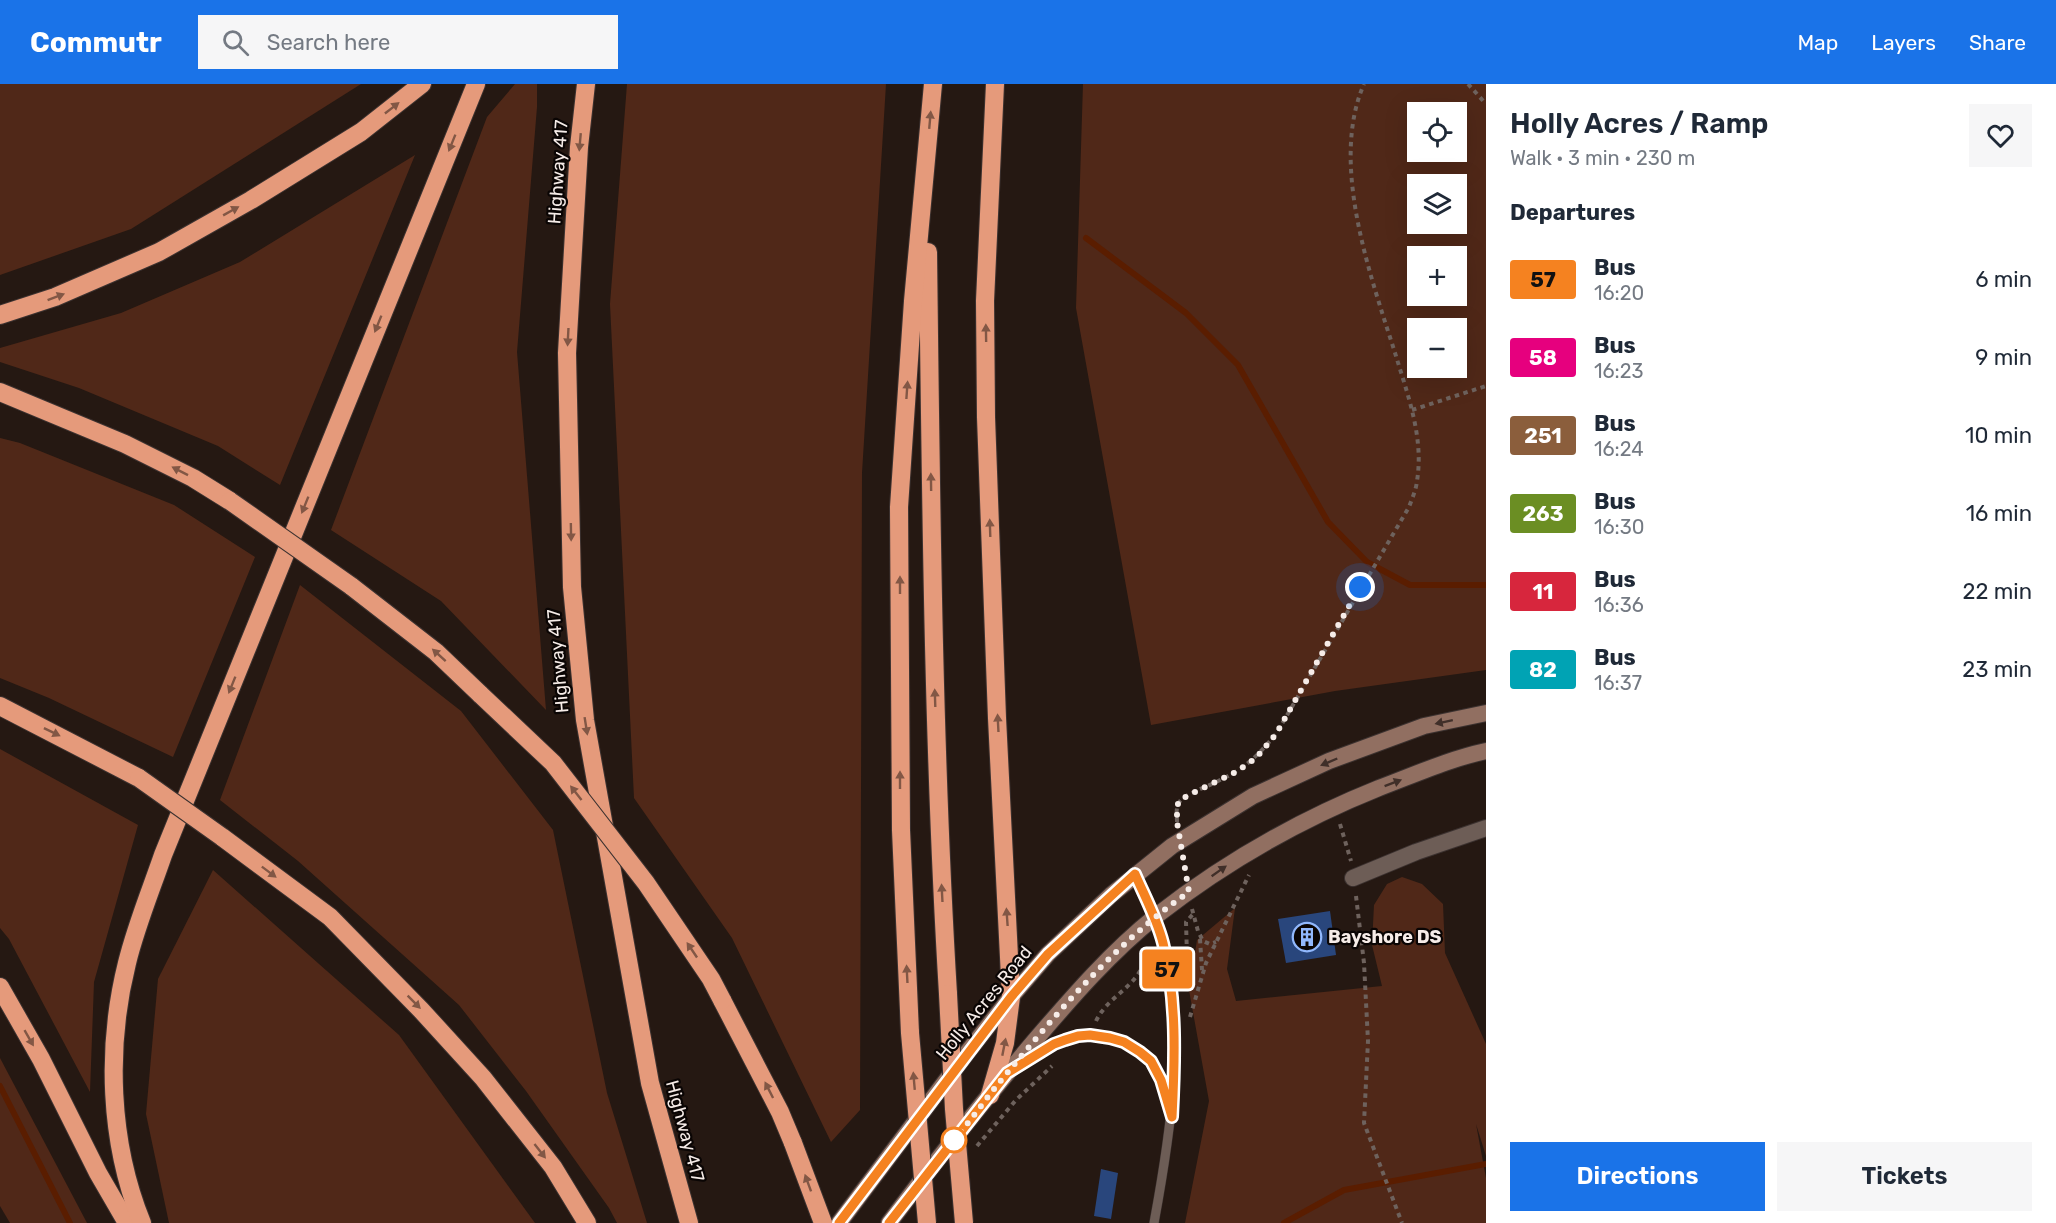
<!DOCTYPE html>
<meta charset="utf-8">
<style>
body{margin:0;font-family:Rubik,sans-serif;background:#f6f6f7;color:#1f2937;height:100vh;display:flex;flex-direction:column;font-size:22px;white-space:nowrap}
*{box-sizing:border-box;margin:0}
p{font-size:20px;color:#747a83}
.icon{flex:none;width:33px;height:33px;fill:none;stroke:currentColor;stroke-width:2;stroke-linecap:round;stroke-linejoin:round}
.map{position:relative;flex:1;overflow:hidden}
.panel{display:flex;flex-direction:column;background:#fff;width:570px}
.panel>*{flex:none}
.badge{padding:0 12px;border-radius:4px;font-size:21px;line-height:39px}
.fabs{position:absolute;left:1407px;top:18px;display:grid;gap:12px}
.fabs a{display:grid;place-items:center;width:60px;height:60px;border-radius:0px;background:#fff;box-shadow:0 6px 24px #0002;font-size:30px}
.you{position:absolute;width:30px;height:30px;margin:-15px;border:4px solid #fff;border-radius:50%;background:#1a73e8;box-shadow:0 0 0 9px #1a73e833}
.map>.badge{position:absolute;translate:-50% -50%;box-shadow:0 0 0 3px #fff}
h2{padding:0 24px;font-size:22px;line-height:54px}
.round{display:grid;place-items:center;flex:none;width:63px;height:63px;border-radius:0px;background:#f6f6f7}
.overview{display:flex;align-items:center;justify-content:space-between;height:102px;padding:0 24px}
h1{font-size:28px;font-weight:600;line-height:45px}
.button{display:flex;gap:12px;margin-top:auto;padding:12px 24px}
.button a{flex:1;height:69px;border-radius:0px;background:#1a73e8;color:#fff;font-size:24px;font-weight:600;line-height:69px;text-align:center}
.button a+a{background:#f6f6f7;color:#1f2937}
ul{padding:0;list-style:none}
li{display:flex;align-items:center;gap:18px;height:78px;padding:0 24px}
li div{flex:1}
li b{display:block;font-size:22px}
li em{font-style:normal}
li .badge{min-width:66px;font-weight:700;text-align:center}
header{display:flex;align-items:center;gap:36px;box-sizing:border-box;height:84px;padding:0 30px;background:#1a73e8;color:#fff}
header strong{font-size:28px}
nav{display:flex;gap:33px;margin-inline-start:auto;font-size:21px}
.search{width:420px;height:54px;background:#f6f6f7;display:flex;align-items:center;gap:15px;box-sizing:border-box;padding:0 21px;border-radius:0px;color:#747a83;font-size:22px}
main{display:flex;flex:1;min-height:0}
.map>svg:first-child{display:block}
</style>
<header>
<strong>Commutr</strong>
<div class="search"><svg class="icon" aria-label="search" viewBox="0 0 24 24"><circle cx="10" cy="10" r="6"/><path d="M15 15l6 6"/></svg>Search here</div>
<nav><a>Map</a><a>Layers</a><a>Share</a></nav>
</header>
<main>
<div class="map">
<svg width="1486" height="1139" viewBox="0 0 1486 1139">
<rect width="100%" height="100%" fill="#251812"/>
<g fill="#502818" fill-rule="evenodd">
<path d="M0,0h361l-230,145 -131,46z"/>
<path d="M515,0h22v23l-20,245 29,358 -105,-109 -110,-71 156,-413z"/>
<path d="M627,0h259l-24,389 -2,637 -29,32 -99,-204 -98,-140 -24,-494z"/>
<path d="M1083,0h403v586l-151,21 -184,34 -75,-417zM1418,28h38v40h-38zM1418,100h38v40h-38zM1418,172h38v40h-38zM1418,244h38v40h-38z"/>
<path d="M415,71l-135,330 -62,-39 -139,-58 -79,-26v-14l121,-35 119,-51z"/>
<path d="M0,354l20,5 154,62 81,52 -82,200 -124,-59 -49,-20z"/>
<path d="M300,501l161,126 92,119 54,263 40,130h-30l-8,-15 -83,-117 -67,-86 -161,-144 -78,-61z"/>
<path d="M0,665l138,76 -44,157 -4,110 -81,-153 -9,-11z"/>
<path d="M213,786l186,165 136,188h-366l-23,-109 12,-135z"/>
<path d="M1402,793l20,7 21,20 2,49 41,91v112l-10,-32 10,54v45h-301l24,-122 -20,-111 8,-50 38,-32 -8,61 9,32 146,-15 -10,-41 2,-40 13,-21z"/>
<path d="M0,974l87,165h-77l-10,-17z"/>
</g>
<g fill="none" stroke-linecap="round" stroke-linejoin="round">
<g stroke="#5a1d00" stroke-width="6">
<path d="M1086,154l100,75 52,52 90,157 39,40 43,23h76"/>
<path d="M0,1002l70,137"/>
<path d="M1284,1139l60,-33 142,-26"/>
</g>
</g>
<g fill="#29467c">
<path d="M1330,827l6,44 -50,8 -8,-44z"/>
<path d="M1101,1085l17,4 -7,46 -17,-3z"/>
</g>
<g fill="none" stroke-linecap="round" stroke-linejoin="round">
<g stroke="#3c3230" stroke-width="10">
<g id="service">
<path d="M1135,790c10,23 22,44 28,68 23,92 8,189 -9,281"/>
<path d="M1020,981c35,-21 70,-44 111,-19 7,5 16,10 21,17 9,15 13,32 18,48"/>
</g>
</g>
<g stroke="#3c3230" stroke-width="18">
<path id="minor" d="M1353,794l63,-26 70,-24"/>
</g>
<g stroke="#3c3230" stroke-width="18">
<g id="secondary">
<path d="M839,1139l127,-169 45,-57 37,-43 63,-59 61,-49 81,-50 76,-35 95,-35 62,-13"/>
<path d="M889,1139c47,-63 96,-124 147,-184 37,-43 75,-87 120,-123 68,-53 143,-96 223,-128 35,-13 70,-29 107,-37"/>
</g>
</g>
<g stroke="#3c3230" stroke-width="20">
<g id="motorway">
<path d="M586,0l-7,63 -12,206 5,234 13,133 65,363 39,140"/>
<path d="M928,168c3,247 5,495 20,742"/>
<path d="M0,231l55,-18 104,-45 92,-52 110,-68 61,-48"/>
<path d="M0,308l125,52 68,34 37,23"/>
<path d="M351,502l85,66 45,43"/>
<path d="M0,622l139,72"/>
<path d="M222,753l108,80 91,93 62,68 70,89 34,56"/>
<path d="M0,903l41,72 57,114 29,50"/>
<path d="M722,916l58,112 13,31"/>
<path d="M910,949l-9,-203 -2,-323 14,-206 20,-217"/>
<path d="M990,1011l15,-52 6,-46 -14,-279 -11,-301 -1,-116 10,-217"/>
<path d="M142,1139c-33,-81 -36,-176 -15,-260 9,-37 24,-73 36,-108l313,-771"/>
</g>
</g>
<g stroke="#6e625d" stroke-width="4" stroke-dasharray="4.5 4.5" stroke-linecap="butt">
<path d="M1468,0l18,20"/>
<path d="M1412,326l74,-24"/>
<path d="M1177,738c0,-8 -2,-16 4,-22 9,-8 23,-12 33,-17 30,-14 41,-24 62,-49l133,-227c3,-8 7,-17 8,-26 7,-43 -9,-85 -21,-125 -25,-79 -67,-192 -32,-272"/>
<path d="M1340,740l11,37"/>
<path d="M1356,812l8,67 4,78 -4,82 38,100"/>
<path d="M1192,825l6,22 5,10 7,3 6,-2"/>
<path d="M1200,855l2,31"/>
<path d="M1188,905l-2,-67 8,-9"/>
<path d="M1190,933l16,-54 43,-88"/>
<path d="M1096,937c12,-25 41,-34 49,-61"/>
<path d="M977,1062l39,-46 36,-34"/>
</g>
<use href="#service" stroke="#6d5d56" stroke-width="9"/>
<use href="#minor" stroke="#6d5d56" stroke-width="16"/>
<use href="#secondary" stroke="#916f61" stroke-width="16"/>
<use href="#motorway" stroke="#e59a7b" stroke-width="18"/>
<g stroke="#3c3230" stroke-width="20" stroke-linecap="butt">
<g id="motorway-bridge">
<path d="M230,417l121,85"/>
<path d="M481,611l72,68 93,120 65,96 11,21"/>
<path d="M139,694l83,59"/>
<path d="M948,910l6,115 10,114"/>
<path d="M910,949l17,190"/>
<path d="M793,1059l30,80"/>
</g>
</g>
<use href="#motorway-bridge" stroke="#e59a7b" stroke-width="18"/>
</g>
<defs><path id="oneway-solid" d="M-6-.8H1V-3.2L6.5 0L1 3.2V.8H-6Z" transform="scale(1.5)"/></defs>
<g fill="#825745">
<use href="#oneway-solid" transform="translate(392 24) rotate(-38)"/>
<use href="#oneway-solid" transform="translate(930 36) rotate(-85)"/>
<use href="#oneway-solid" transform="translate(580 58) rotate(95)"/>
<use href="#oneway-solid" transform="translate(452 59) rotate(112)"/>
<use href="#oneway-solid" transform="translate(231 127) rotate(-29)"/>
<use href="#oneway-solid" transform="translate(56 213) rotate(-21)"/>
<use href="#oneway-solid" transform="translate(378 240) rotate(112)"/>
<use href="#oneway-solid" transform="translate(986 249) rotate(-91)"/>
<use href="#oneway-solid" transform="translate(568 253) rotate(93)"/>
<use href="#oneway-solid" transform="translate(907 306) rotate(-86)"/>
<use href="#oneway-solid" transform="translate(180 387) rotate(-153)"/>
<use href="#oneway-solid" transform="translate(931 398) rotate(-91)"/>
<use href="#oneway-solid" transform="translate(305 421) rotate(112)"/>
<use href="#oneway-solid" transform="translate(990 444) rotate(-92)"/>
<use href="#oneway-solid" transform="translate(571 448) rotate(89)"/>
<use href="#oneway-solid" transform="translate(900 501) rotate(-90)"/>
<use href="#oneway-solid" transform="translate(439 571) rotate(-138)"/>
<use href="#oneway-solid" transform="translate(232 601) rotate(112)"/>
<use href="#oneway-solid" transform="translate(935 614) rotate(-92)"/>
<use href="#oneway-solid" transform="translate(998 639) rotate(-93)"/>
<use href="#oneway-solid" transform="translate(586 642) rotate(81)"/>
<use href="#oneway-solid" transform="translate(52 648) rotate(26)"/>
<use href="#oneway-solid" transform="translate(900 696) rotate(-90)"/>
<use href="#oneway-solid" transform="translate(576 709) rotate(-128)"/>
<use href="#oneway-solid" transform="translate(269 788) rotate(37)"/>
<use href="#oneway-solid" transform="translate(942 809) rotate(-93)"/>
<use href="#oneway-solid" transform="translate(1007 833) rotate(-94)"/>
<use href="#oneway-solid" transform="translate(692 866) rotate(-124)"/>
<use href="#oneway-solid" transform="translate(907 890) rotate(-93)"/>
<use href="#oneway-solid" transform="translate(414 918) rotate(45)"/>
<use href="#oneway-solid" transform="translate(29 954) rotate(60)"/>
<use href="#oneway-solid" transform="translate(1004 963) rotate(-79)"/>
<use href="#oneway-solid" transform="translate(914 997) rotate(-95)"/>
<use href="#oneway-solid" transform="translate(769 1006) rotate(-117)"/>
<use href="#oneway-solid" transform="translate(540 1067) rotate(52)"/>
<use href="#oneway-solid" transform="translate(808 1099) rotate(-110)"/>
</g>
<g fill="#402f29">
<use href="#oneway-solid" transform="translate(1444 638) rotate(168)"/>
<use href="#oneway-solid" transform="translate(1329 678) rotate(157)"/>
<use href="#oneway-solid" transform="translate(1393 699) rotate(-21)"/>
<use href="#oneway-solid" transform="translate(1219 787) rotate(-35)"/>
</g>
<g fill="none" stroke-linecap="round" stroke-linejoin="round">
<g stroke="#fff" stroke-width="14">
<path id="line" d="M839,1139l172,-226 37,-43 87,-80c10,23 22,45 28,69 14,56 12,116 9,174l-11,-37 -10,-19 -11,-9 -16,-10 -14,-4 -20,-3 -12,1 -13,4 -11,4 -47,29 -118,150"/>
</g>
<use href="#line" stroke="#f58220" stroke-width="9"/>
<path stroke="#f6ece8" stroke-width="6" stroke-dasharray="0 10.8" d="M954,1056c19,-22 35,-46 54,-68 55,-66 110,-131 181,-180l-12,-70v-15l2,-6 10,-6 47,-23 20,-14 20,-24 84,-147"/>
</g>
<defs>
<g id="building-ring" transform="scale(1.5)"><circle r="9.5" fill="#0a0504" stroke="#91b8fd" stroke-width="1.5"/><path d="M-4-6H4V6H1V3H-1V6H-4ZM-2.5-4.3h1.7v1.8h-1.7ZM.8-4.3h1.7v1.8H.8ZM-2.5-1h1.7V.8h-1.7ZM.8-1h1.7V.8H.8Z" fill="#91b8fd"/></g>
</defs>
<g fill-rule="evenodd">
<use href="#building-ring" x="1307" y="853"/>
</g>
<circle fill="#fff" stroke="#f58220" stroke-width="3" cx="954" cy="1056" r="12"/>
<g text-anchor="middle" dominant-baseline="central" stroke-width="4.5" stroke-linejoin="round" paint-order="stroke">
<g font-size="18" fill="#f6ece8" stroke="#0a0504">
<text transform="translate(558 88) rotate(-86)">Highway 417</text>
<text transform="translate(558 577) rotate(-95)">Highway 417</text>
<text transform="translate(984 919) rotate(-51)">Holly Acres Road</text>
<text transform="translate(685 1047) rotate(75)">Highway 417</text>
</g>
<g font-size="18" font-weight="bold" fill="#f6ece8" stroke="#0a0504" text-anchor="start">
<text x="1328" y="853">Bayshore DS</text>
</g>
</g>
</svg>
<div class="fabs">
<a><svg class="icon" aria-label="locate" viewBox="0 0 24 24"><circle cx="12" cy="12" r="6"/><path d="M12 2v4M12 18v4M2 12h4M18 12h4"/></svg></a>
<a><svg class="icon" aria-label="layers" viewBox="0 0 24 24"><path d="M12 4l9 5-9 5-9-5zM3 14l9 5 9-5"/></svg></a>
<a>+</a>
<a>−</a>
</div>
<div class="you" style="left:1360px;top:503px"></div>
<b class="badge" style="left:1167px;top:885px;background:#f58220;color:#111">57</b>
</div>
<section class="panel">
<div class="overview"><div><h1>Holly Acres / Ramp</h1><p>Walk · 3 min · 230 m</p></div><a class="round"><svg class="icon" aria-label="heart" viewBox="0 0 24 24"><path d="M12 20l-8-8c-3-5 5-10 8-4 3-6 11-1 8 4z"/></svg></a></div>
<h2>Departures</h2>
<ul>
<li><span class="badge" style="background:#f58220;color:#111">57</span><div><b>Bus</b><p>16:20</p></div><em>6 min</em></li>
<li><span class="badge" style="background:#e6007e;color:#fff">58</span><div><b>Bus</b><p>16:23</p></div><em>9 min</em></li>
<li><span class="badge" style="background:#8b5e3c;color:#fff">251</span><div><b>Bus</b><p>16:24</p></div><em>10 min</em></li>
<li><span class="badge" style="background:#6b8e23;color:#fff">263</span><div><b>Bus</b><p>16:30</p></div><em>16 min</em></li>
<li><span class="badge" style="background:#d7263d;color:#fff">11</span><div><b>Bus</b><p>16:36</p></div><em>22 min</em></li>
<li><span class="badge" style="background:#00a3b4;color:#fff">82</span><div><b>Bus</b><p>16:37</p></div><em>23 min</em></li>
</ul>
<div class="button"><a>Directions</a><a>Tickets</a></div>
</section>
</main>
